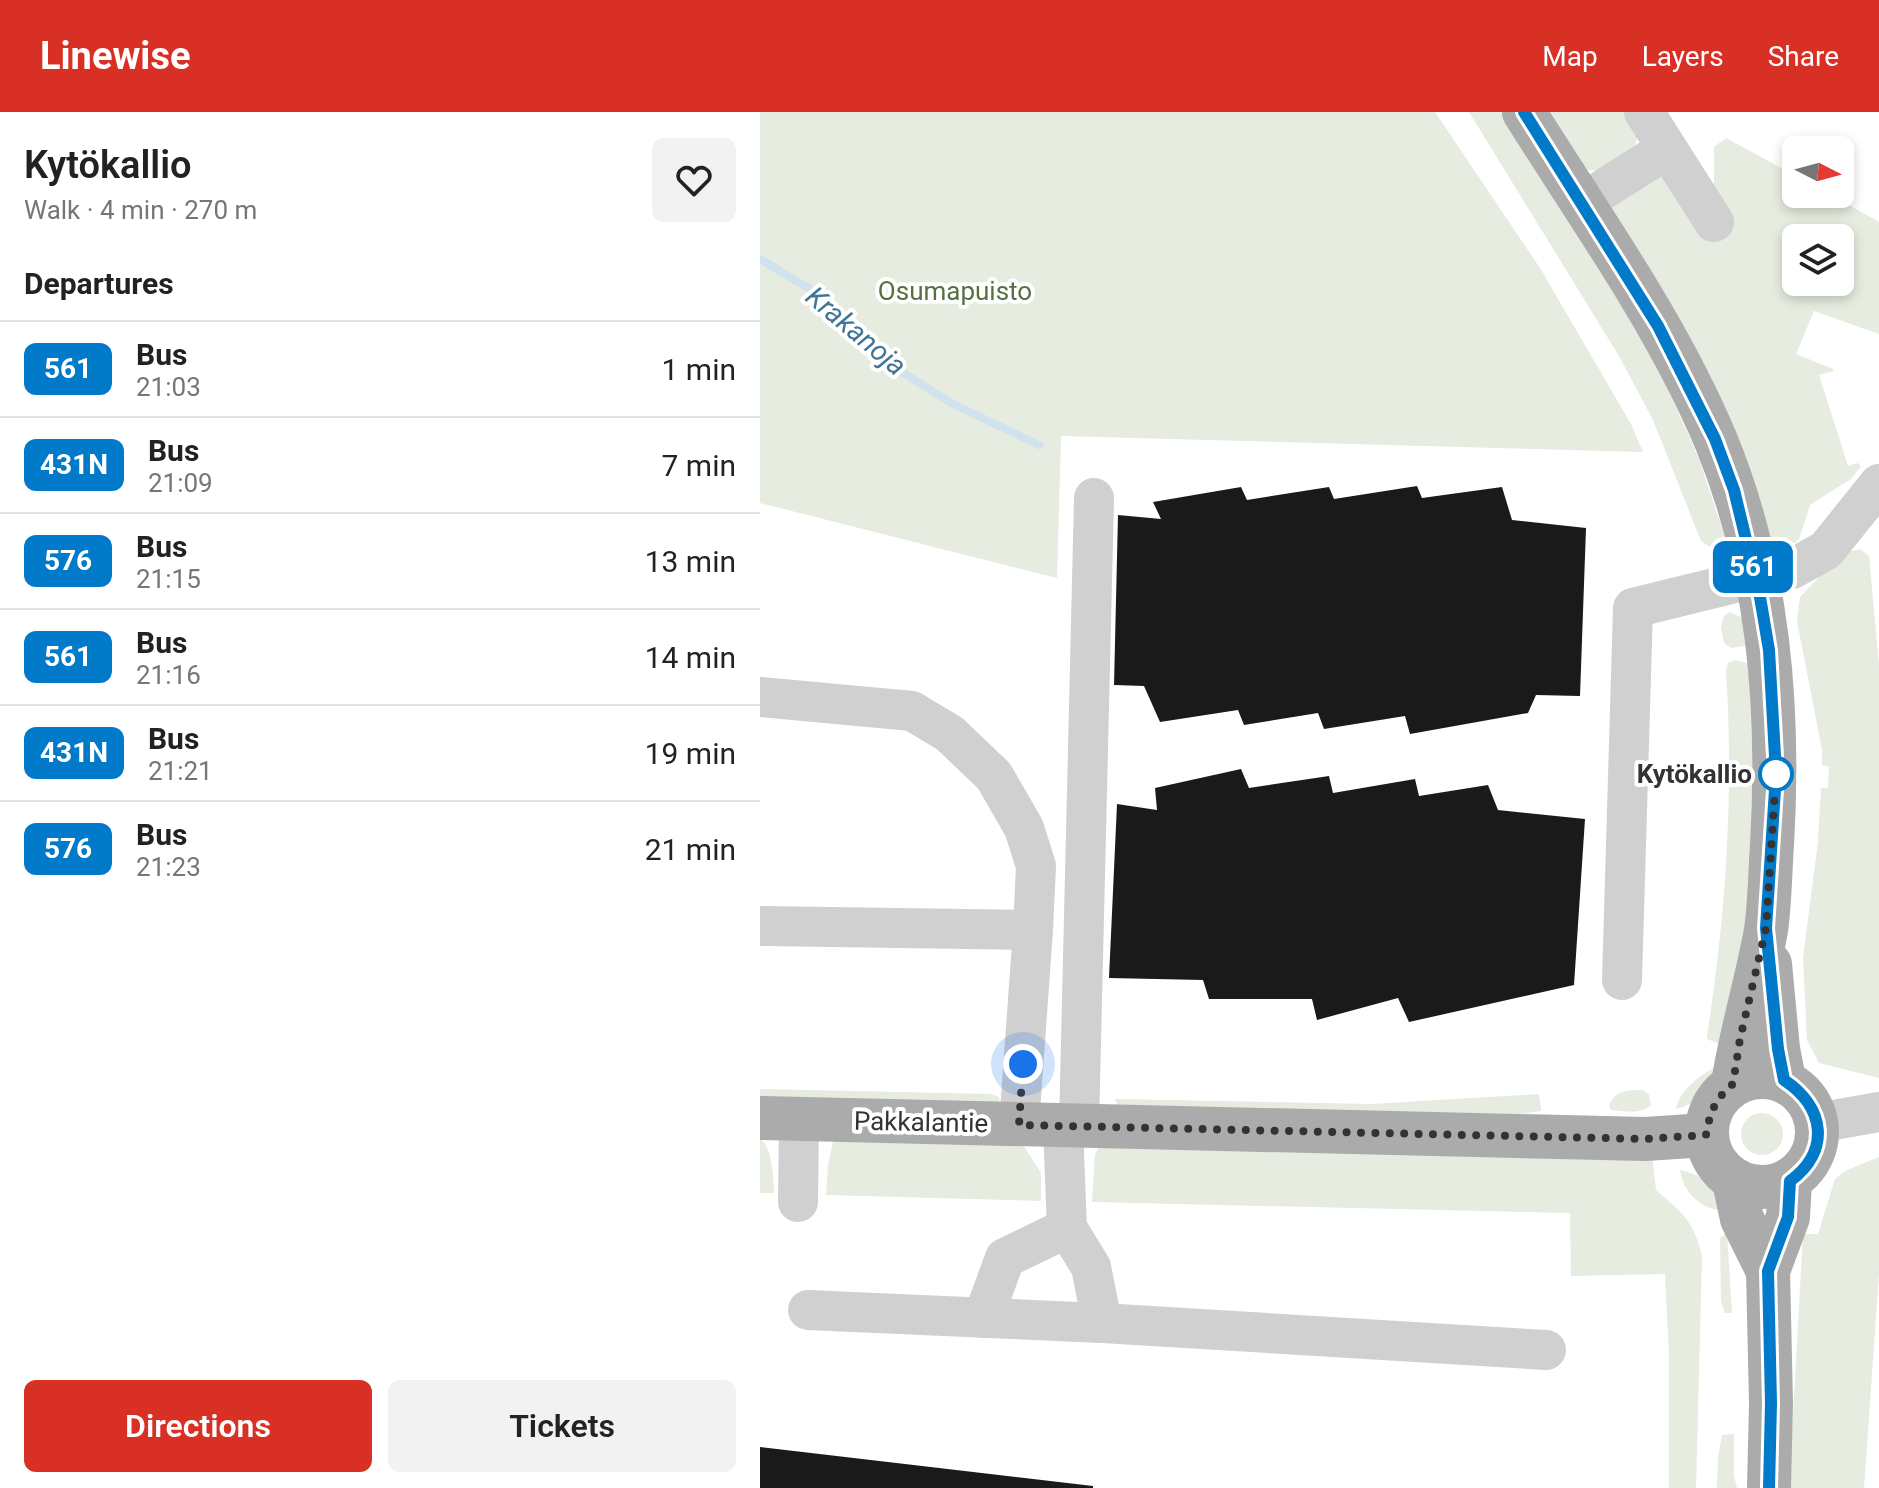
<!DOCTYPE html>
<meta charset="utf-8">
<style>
body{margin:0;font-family:Roboto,sans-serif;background:#f2f2f2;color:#222;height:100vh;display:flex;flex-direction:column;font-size:30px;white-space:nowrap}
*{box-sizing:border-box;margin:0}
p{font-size:26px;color:#767676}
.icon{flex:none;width:44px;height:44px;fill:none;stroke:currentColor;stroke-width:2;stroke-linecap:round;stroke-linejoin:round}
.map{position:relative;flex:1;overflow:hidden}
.details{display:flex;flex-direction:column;background:#fff;width:760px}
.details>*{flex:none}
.badge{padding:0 16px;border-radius:12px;font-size:28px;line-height:52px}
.needle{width:52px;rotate:96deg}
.controls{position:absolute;left:1022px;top:24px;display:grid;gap:16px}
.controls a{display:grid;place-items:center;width:72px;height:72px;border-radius:12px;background:#fff;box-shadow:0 4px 12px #0003;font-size:40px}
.you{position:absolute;width:40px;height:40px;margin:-20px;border:6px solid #fff;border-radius:50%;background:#1a73e8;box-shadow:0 0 0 12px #1a73e833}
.map>.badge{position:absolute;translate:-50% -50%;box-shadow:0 0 0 4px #fff}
h2{padding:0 24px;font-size:30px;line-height:72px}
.round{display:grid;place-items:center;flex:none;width:84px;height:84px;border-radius:12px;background:#f2f2f2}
.head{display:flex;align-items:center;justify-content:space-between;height:136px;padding:0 24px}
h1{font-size:38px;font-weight:600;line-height:60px}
.button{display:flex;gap:16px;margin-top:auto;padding:16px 24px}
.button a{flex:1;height:92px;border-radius:12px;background:#d93025;color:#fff;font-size:32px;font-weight:600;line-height:92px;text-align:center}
.button a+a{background:#f2f2f2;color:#222}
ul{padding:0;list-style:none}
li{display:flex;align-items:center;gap:24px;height:96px;padding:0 24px;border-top:2px solid #e0e0e0}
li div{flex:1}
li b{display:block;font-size:30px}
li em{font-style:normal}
li .badge{min-width:88px;font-weight:700;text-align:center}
header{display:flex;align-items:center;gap:48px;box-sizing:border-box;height:112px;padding:0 40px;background:#d93025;color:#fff}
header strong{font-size:38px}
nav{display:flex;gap:44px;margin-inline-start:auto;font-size:28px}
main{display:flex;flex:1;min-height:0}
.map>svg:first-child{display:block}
</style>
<header>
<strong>Linewise</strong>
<nav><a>Map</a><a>Layers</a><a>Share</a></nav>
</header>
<main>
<section class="details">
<div class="head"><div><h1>Kytökallio</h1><p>Walk · 4 min · 270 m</p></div><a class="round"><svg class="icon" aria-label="heart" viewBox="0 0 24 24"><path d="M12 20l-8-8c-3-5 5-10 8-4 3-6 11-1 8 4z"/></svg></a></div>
<h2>Departures</h2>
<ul>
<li><span class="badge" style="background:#007ac9;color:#fff">561</span><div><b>Bus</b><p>21:03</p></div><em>1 min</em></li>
<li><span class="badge" style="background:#007ac9;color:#fff">431N</span><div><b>Bus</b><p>21:09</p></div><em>7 min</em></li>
<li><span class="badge" style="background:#007ac9;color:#fff">576</span><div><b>Bus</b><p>21:15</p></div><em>13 min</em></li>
<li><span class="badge" style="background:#007ac9;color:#fff">561</span><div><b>Bus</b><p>21:16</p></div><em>14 min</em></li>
<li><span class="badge" style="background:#007ac9;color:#fff">431N</span><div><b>Bus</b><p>21:21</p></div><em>19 min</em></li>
<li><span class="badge" style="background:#007ac9;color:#fff">576</span><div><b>Bus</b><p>21:23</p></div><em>21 min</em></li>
</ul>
<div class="button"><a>Directions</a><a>Tickets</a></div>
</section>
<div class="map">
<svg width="1119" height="1376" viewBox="0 0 1119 1376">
<rect width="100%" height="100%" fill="#fff"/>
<g fill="#e6ecdf" fill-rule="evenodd">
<path d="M0,0h675l105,156 91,156 12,28 -582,-16 -4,142 -297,-75z"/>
<path d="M709,0h34l110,181 39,60 47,106 26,78 -4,8 -9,3 -11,-7 -48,-121 -34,-64z"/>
<path d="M785,0h85c23,32 -11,61 -43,58z"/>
<path d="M966,26l70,38v18h33l50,28v112l-65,-23 -18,43 37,15 1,2 -15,4 29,91 9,-3 4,3 -10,13 -41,26 -11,34 -8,8h-10l-10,-5 -24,-78 -38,-91 -91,-145 -7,-16 3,-9 42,-27 58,12v-41zM1036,126h44v44h-44z"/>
<path d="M1100,437l9,7 10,109v413l-60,-15 -12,-23 -4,-82 15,-117 3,-53h7l1,-21 -7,-2v-15l-25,-129 3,-24 41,-43z"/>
<path d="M970,500l14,7 7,26 -20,3 -7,-5 -3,-16 3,-11z"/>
<path d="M976,548l14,4 2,17 1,186 -22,174 -14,2 -10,-4v-3c19,-121 27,-243 19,-365l2,-8z"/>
<path d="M957,955c-6,23 -17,35 -41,42 3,-18 24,-35 41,-42z"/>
<path d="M0,977l231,5 8,3 1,7 -240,-4z"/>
<path d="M883,978l6,5 2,10c-10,10 -26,6 -40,5l-2,-4c5,-16 20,-16 34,-16z"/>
<path d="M779,982l2,17 -42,6 -380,-10 -4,-8 257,5z"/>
<circle cx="1002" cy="1022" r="21"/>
<path d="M74,1024l186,4 21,33v28l-215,-6 2,-29z"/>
<path d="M0,1026c13,12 13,38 14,55h-14z"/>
<path d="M341,1031l551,12 4,35c27,24 37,29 46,66l-6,232h-27v-133l-4,-81 -94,2 -1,-63 -478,-11 3,-48z"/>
<path d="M1119,1045v117l-15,214h-75l14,-254h15l17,-55 10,-8z"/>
<path d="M920,1058c25,5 34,18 43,40 -21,1 -41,-19 -43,-40z"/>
<path d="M967,1121l5,80h-7l-4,-12 -1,-63z"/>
<path d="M974,1322v42l3,12h-20l1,-31 4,-22z"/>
</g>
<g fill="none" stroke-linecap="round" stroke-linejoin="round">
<path stroke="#cfe2ee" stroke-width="8" d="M0,147l53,32 68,68 72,45 86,41"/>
</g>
<g fill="#1a1a1a">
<path d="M657,374l5,12 80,-11 10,33 74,8 -6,168 -44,-1 -8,18 -118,21 -5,-18 -81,13 -6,-16 -74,12 -6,-15 -78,12 -16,-36 -30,-1 4,-170 43,4 -8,-17 88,-15 6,13 82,-13 5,12z"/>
<path d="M481,657l8,19 80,-12 4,17 82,-14 4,17 69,-11 10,25 87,9 -11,166 -165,37 -11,-24 -81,22 -5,-21h-103l-6,-19 -94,-2 8,-174 40,6 -2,-22z"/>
<path d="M0,1335l333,39v2h-333z"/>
</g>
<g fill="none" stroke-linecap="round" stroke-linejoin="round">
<g stroke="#d0d0d0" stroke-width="40">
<path d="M884,0l70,110"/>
<path d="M822,91l85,-54"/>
<path d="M0,585l152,14 38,23 44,42 30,52 12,38 -3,64 -14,195"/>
<path d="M0,814l273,4"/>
<path d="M862,868l11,-372 159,-39 34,-19 53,-66"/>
<path d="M1057,1011l62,-11"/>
<path d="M303,1014l4,102 24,39 11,56"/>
<path d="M319,1014l15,-628"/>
<path d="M38,1090l1,-83"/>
<path d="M48,1198l294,13 444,27"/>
<path d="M223,1206l22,-60 62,-30"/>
</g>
<g stroke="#ababab" stroke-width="44">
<path d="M764,0c67,107 143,212 192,329 53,128 64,267 56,404 -2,28 -2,57 -6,85 -9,51 -25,102 -33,154"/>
<path d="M1010,852l8,85 6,31"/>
<circle cx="1002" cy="1020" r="55"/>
<path d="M0,1006l885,21 61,-4"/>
<path d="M974,1069l8,38 26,52"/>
<path d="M1009,1376l2,-85 -3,-132 20,-54 2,-36"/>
</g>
</g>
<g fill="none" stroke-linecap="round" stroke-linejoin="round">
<g stroke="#fff" stroke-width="18">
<path id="line" d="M764,0l134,214 57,113 19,51 26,107 9,53 7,124 -10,154 12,121 6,31c41,27 47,71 6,101l-2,36 -20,54 3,132 -2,85"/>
</g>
<use href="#line" stroke="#007ac9" stroke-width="12"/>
<path stroke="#333" stroke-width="8" stroke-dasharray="0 14.4" d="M263,952l-4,61 626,14 61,-4c4,-23 9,-36 27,-51l7,-45 26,-111 10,-154"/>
</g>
<circle fill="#fff" stroke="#007ac9" stroke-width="4" cx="1016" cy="662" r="16"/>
<g text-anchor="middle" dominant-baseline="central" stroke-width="8" stroke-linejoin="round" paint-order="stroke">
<g font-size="26" fill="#56703f" stroke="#fff">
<text x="195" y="179">Osumapuisto</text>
</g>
<g font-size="26" font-weight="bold" fill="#333" stroke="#fff" text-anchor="end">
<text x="992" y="662">Kytökallio</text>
</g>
<g font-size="26" fill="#333" stroke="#fff">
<text transform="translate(161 1010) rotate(1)">Pakkalantie</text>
</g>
<g font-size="28" font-style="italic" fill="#3f7597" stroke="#fff">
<text transform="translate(96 219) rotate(40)">Krakanoja</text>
</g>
</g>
</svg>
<div class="controls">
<a><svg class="needle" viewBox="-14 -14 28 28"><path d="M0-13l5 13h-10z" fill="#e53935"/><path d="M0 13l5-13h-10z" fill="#767676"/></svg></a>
<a><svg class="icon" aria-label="layers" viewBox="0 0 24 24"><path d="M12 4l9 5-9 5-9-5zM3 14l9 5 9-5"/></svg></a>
</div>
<div class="you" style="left:263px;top:952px"></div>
<b class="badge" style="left:993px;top:455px;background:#007ac9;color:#fff">561</b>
</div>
</main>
